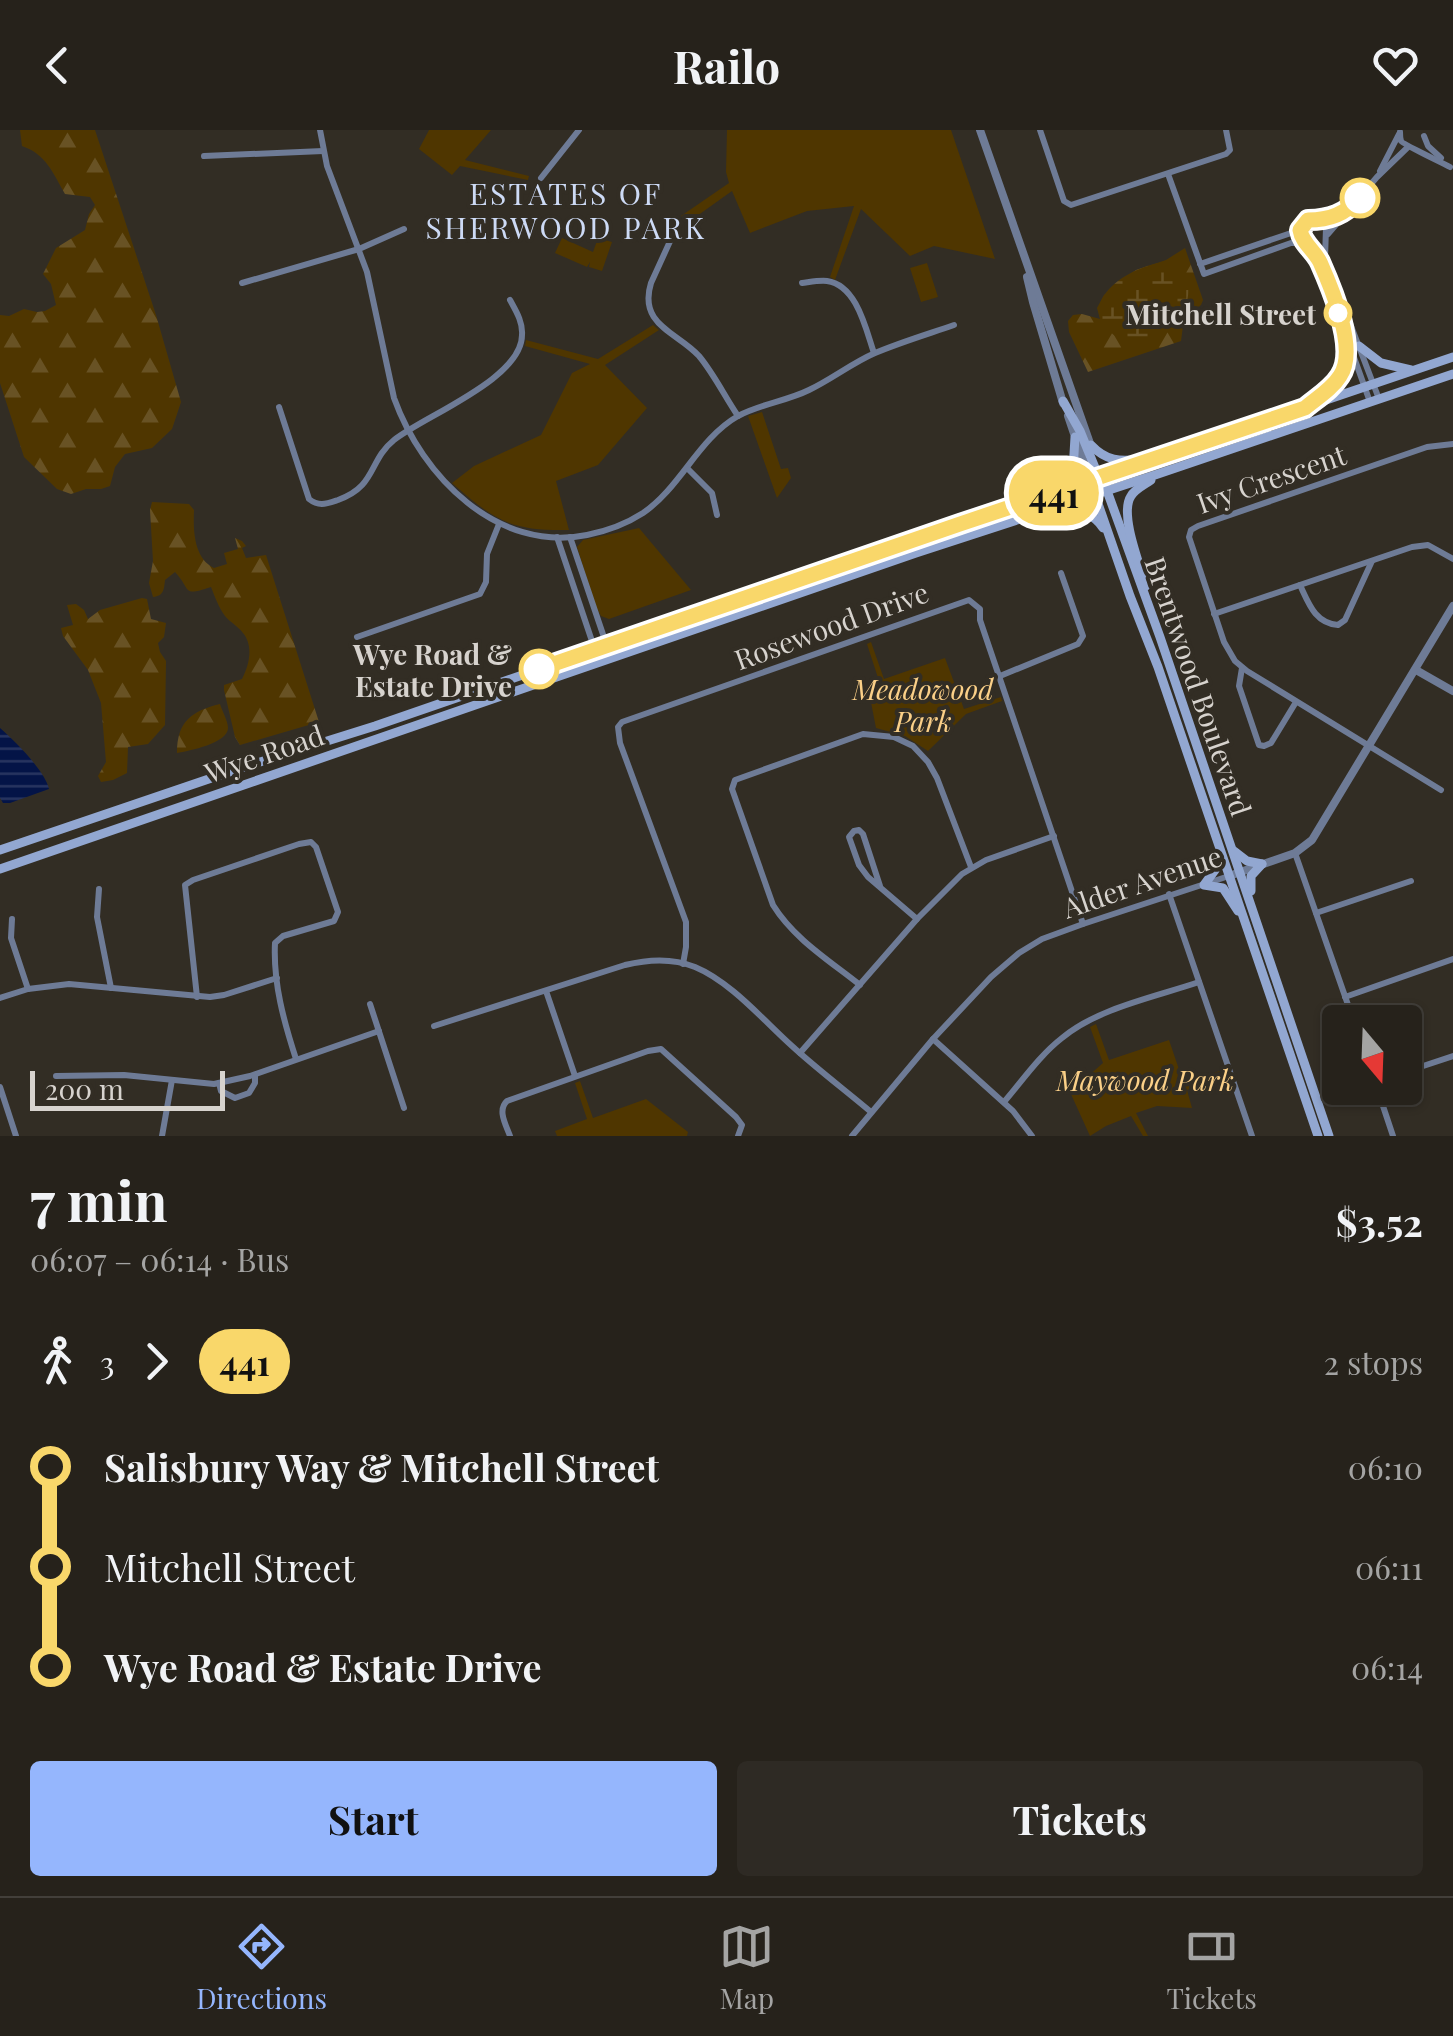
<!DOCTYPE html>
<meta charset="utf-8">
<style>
body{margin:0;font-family:"Playfair Display",serif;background:#2e2a24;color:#f1f3f6;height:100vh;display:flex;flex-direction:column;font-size:38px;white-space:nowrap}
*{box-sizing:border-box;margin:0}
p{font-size:32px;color:#a4a4a3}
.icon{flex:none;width:55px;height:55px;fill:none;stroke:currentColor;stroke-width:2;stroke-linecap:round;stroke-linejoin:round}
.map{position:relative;height:1006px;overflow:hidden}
.details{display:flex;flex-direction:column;background:#26221b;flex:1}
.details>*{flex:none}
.badge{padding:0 20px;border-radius:32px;font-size:35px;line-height:65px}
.needle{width:65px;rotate:161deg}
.controls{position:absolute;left:1322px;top:875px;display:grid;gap:20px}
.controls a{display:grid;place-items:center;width:100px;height:100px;border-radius:10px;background:#26221b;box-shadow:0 2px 8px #0004,0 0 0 2px #423f3a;font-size:50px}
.scale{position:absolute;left:30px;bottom:25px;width:195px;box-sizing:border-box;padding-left:10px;border:5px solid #d7d3ce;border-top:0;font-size:28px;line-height:35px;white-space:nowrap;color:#d7d3ce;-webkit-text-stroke:8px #322d24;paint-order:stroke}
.map>.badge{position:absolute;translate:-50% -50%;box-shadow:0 0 0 5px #fff}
.legs{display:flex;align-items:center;gap:15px;height:110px;padding:0 30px;font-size:32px}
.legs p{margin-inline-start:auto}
.summary{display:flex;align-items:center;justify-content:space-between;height:170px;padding:0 30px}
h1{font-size:55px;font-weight:700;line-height:75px}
.cta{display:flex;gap:20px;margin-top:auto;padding:20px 30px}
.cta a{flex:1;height:115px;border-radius:10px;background:#95b6fd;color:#111;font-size:40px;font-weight:700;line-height:115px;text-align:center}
.cta a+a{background:#2e2a24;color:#f1f3f6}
ul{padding:0 30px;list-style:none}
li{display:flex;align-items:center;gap:35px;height:100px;font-size:38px}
li i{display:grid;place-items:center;width:15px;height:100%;margin:0 12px;background:currentColor}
li i::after{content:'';width:25px;height:25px;margin:-12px;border:8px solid;border-radius:50%;background:#26221b}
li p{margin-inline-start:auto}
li:first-child i{background:linear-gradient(#0000 50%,currentColor 0)}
li:last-child i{background:linear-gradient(currentColor 50%,#0000 0)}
header{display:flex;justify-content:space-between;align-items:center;height:130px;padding:0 30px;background:#26221b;font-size:45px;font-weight:700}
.tab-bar{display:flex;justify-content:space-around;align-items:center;height:140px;border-top:2px solid #423f3a;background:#26221b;font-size:28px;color:#a4a4a3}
.tab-bar a{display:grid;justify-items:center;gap:5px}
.tab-bar .selected{color:#95b6fd}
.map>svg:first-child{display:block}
</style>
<header><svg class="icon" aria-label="back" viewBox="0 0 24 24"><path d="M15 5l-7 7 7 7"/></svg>Railo<svg class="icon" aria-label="heart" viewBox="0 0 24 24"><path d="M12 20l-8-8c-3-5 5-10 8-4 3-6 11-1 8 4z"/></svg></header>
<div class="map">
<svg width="1453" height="1006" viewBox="0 0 1453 1006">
<defs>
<pattern id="forest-firs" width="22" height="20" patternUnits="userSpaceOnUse" patternTransform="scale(2.5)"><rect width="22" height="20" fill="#4f3600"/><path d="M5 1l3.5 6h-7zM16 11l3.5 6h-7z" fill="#685224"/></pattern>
<pattern id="wetland-marsh" width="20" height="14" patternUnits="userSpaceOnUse" patternTransform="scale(2.5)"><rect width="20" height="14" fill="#4f3600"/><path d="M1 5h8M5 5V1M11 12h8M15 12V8" fill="none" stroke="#685224"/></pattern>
<pattern id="water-rules" width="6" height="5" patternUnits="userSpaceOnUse" patternTransform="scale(2.5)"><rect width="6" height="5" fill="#041447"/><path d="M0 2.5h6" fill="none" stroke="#283560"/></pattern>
</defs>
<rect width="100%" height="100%" fill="#322d24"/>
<g fill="#4f3600">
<path d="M429,0h62l-26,30 64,16 -1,4 -68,-14 -8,9 -33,-26z"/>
<path d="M727,0h224l44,129 -61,-13 -24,10 -49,-47 -26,71 -5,-3 24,-71 -47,5 -57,22 -18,-42 -42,30 -9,-5 48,-33 -3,-11z"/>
<path d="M562,108l31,14 5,-14 14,4 -10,29 -13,-4 1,-5 -3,5 -32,-14z"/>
<path d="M927,133l11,34 -17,5 -11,-34z"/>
<path d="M653,195l6,5 -54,35 42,43 -49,57 -42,16 13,49c-58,1 -74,-9 -117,-47l22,-17 67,-31 31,-62 18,-9 -65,-18 1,-6 72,19z"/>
<path d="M762,282l19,57 7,-1 3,10 -14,20 -29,-82z"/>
<path d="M639,398l52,62 -82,29 -8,-3 -5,-9 -19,-60 6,-7z"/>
<path d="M871,512l13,37 61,-21 19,51 37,-12 1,4 -36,13 -38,37 -23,-15 -29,-8 -8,-41 11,-6 -12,-37z"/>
<path d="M1096,894l13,36 60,-20 15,44 41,-15 2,5 -40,16 5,18 -35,-2 -21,7 12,23h-5l-12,-20 -25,10 -16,10 -20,-44 33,-29 -13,-36z"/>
<path d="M580,951l13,37 53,-19 42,33 -1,4h-130l-2,-5 32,-12 -12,-36z"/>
</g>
<g fill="url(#forest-firs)">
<path d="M20,0h75l61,185 25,87 -9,27 -20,19 -27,6 -10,13 -5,19 -9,3h-15l-15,5 -14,-5 -33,-32 -24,-74v-68l9,1 15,-7 13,3 8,-1 11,-6 -5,-21 -8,-10 13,-26 29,-18 4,-16 6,-9 -5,-8 -25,-3c-12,-21 -19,-40 -43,-48z"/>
<path d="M1185,118l18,52 -2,5 -17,13 -3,23 -93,31 -19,-40 -1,-11 5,-6 9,-1 18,5 -3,-11 7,-13 32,-25 30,-10z"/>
<path d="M152,372l37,2 5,6c-1,21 0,48 20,58l13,-4 -3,-11 14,-4 -3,-11 7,3 4,5 -4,2 4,10 20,-3 53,167 -79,23 -5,-8 -11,-47v-5l18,-6c7,-13 12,-33 1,-46 -5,-7 -12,-10 -18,-17 -6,-8 -10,-19 -14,-29 -30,10 -19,3 -36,-15l-10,8c-1,9 -1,16 -12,17l-4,-14 4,-22 -3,-51z"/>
<path d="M142,468l5,1 4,20 15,4 -2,14 -6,6 2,9 6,9 -1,64 -17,19 -20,3 -1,26 -14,7 -12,2 -3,-6 8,-14 -5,-59 -13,-33 -25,-34 -2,-8 12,-3 -6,-20 9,-1 8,6 4,9 12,-9z"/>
<path d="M220,574c2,7 8,17 8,24 0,15 -39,23 -51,25 0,-32 15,-42 43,-49z"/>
</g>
<path fill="url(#wetland-marsh)" d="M1164,132c29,9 31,37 12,59 -10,12 -29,20 -44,24 -69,-30 -15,-76 32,-83z"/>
<path fill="url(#water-rules)" d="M0,598c15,13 45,43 49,61l-39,14h-7l-3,-5z"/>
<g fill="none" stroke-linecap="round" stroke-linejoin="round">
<g stroke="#6e7b96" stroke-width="6">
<path d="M320,0l7,36 40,106 27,126c28,78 103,155 193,137 20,-4 39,-11 56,-22 38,-26 55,-74 95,-97 22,-12 49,-15 71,-26 23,-11 43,-27 66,-37 26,-11 53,-19 79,-28"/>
<path d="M1040,0l24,71 7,4 155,-51 4,-4 -4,-20"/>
<path d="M1400,2c0,3 0,6 1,9 1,3 42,22 49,26"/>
<path d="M1424,6l4,10 13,12"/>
<path d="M204,26l119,-5"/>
<path d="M1380,41l19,-37"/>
<path d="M1168,44l36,100 87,-31h13"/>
<path d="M541,48l38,-48"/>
<path d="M1349,79l-19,9 -22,2 -7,6v13l13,13 8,16 48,134"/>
<path d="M1319,90l7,8 -1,30 54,141"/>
<path d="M677,96l-26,57c-13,42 26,49 48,73 15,18 26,41 39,60"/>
<path d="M1328,104l49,-57 31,-30"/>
<path d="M1200,134l100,-34"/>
<path d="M242,153l117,-34 45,-20"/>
<path d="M802,153c8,-1 18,-3 25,-2 30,4 39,49 47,72"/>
<path d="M279,277l30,92c10,8 17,5 29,1 39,-14 30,-39 56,-60 30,-24 128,-61 128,-105 1,-13 -6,-24 -12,-35"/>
<path d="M687,338l25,25 5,22"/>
<path d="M557,407l42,125"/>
<path d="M570,407l41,121"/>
<path d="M1300,455c9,19 15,38 38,40l7,-5 27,-59"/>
<path d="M1214,484l198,-67 16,-2 25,14"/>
<path d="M357,507l123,-43 6,-12 1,-28 12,-30"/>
<path d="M1242,538l-3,18 20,59 5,1 7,-3 25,-41"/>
<path d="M1000,546l78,-32 5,-8 -22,-63"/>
<path d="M1441,660l-194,-119 -12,-10 -11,-19 -35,-105 2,-7 7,-4 229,-79 26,-3"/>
<path d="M1295,723l59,169"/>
<path d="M880,756l-17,-52 -4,-4 -5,1 -5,6 10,28 9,12 49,42"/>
<path d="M99,759l-2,28 14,71"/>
<path d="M1169,764l83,242"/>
<path d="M1316,783l95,-32"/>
<path d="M12,789l-1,19 17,51"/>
<path d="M683,834l3,-17v-25l-66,-179 -2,-16 4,-5 347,-122 11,9v11l103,304"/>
<path d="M860,855c-30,-24 -66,-46 -87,-80l-41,-116 3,-9 128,-46 31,3 19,9 15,16 9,16 34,89"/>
<path d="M546,861l29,85"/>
<path d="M197,867l-12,-112 8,-5 106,-36 12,-2 5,5 22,65 -4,9 -51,15 -8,7c-2,40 9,79 21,116"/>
<path d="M1345,867l108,-38"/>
<path d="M0,868l28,-9 41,-5 141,13 14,-2 53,-17"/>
<path d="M370,874l34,104"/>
<path d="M434,896l191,-61c24,-6 48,-7 70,2 36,15 68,53 97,79 25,23 53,44 79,66"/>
<path d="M933,909l80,72 19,25"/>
<path d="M800,923l117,-134 45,-45 24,-14 68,-24"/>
<path d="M1405,942l48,-16"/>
<path d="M56,946l68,-1 90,9 36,-8 129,-45"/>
<path d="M219,953l2,8 14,7 14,-5 6,-10v-8"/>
<path d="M0,957l16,49"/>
<path d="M1377,958l16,48"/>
<path d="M1004,972c18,-21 36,-47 58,-64 36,-30 93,-41 137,-56"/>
<path d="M162,1006l10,-56"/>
<path d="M510,1006c-4,-11 -13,-26 -3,-35l141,-50 13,-2 75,68 6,8 -4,11"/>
<path d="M852,1006l81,-97 58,-62 28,-24 23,-14 41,-15 146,-48"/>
</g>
<g stroke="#6e7b96" stroke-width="8">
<path d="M980,0l111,316"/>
<path d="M1027,147l6,25 30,101"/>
<path d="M1068,286l22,65"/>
<path d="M1416,540l37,21"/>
<path d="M1229,746l66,-23 17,-13 141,-234"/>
</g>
<g stroke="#92a7d1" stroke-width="9">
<path d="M1359,216l22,17 30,7"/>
<path d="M1063,271l17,30 20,49"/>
<path d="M1311,273c31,-26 35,-28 34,-69"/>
<path d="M1091,315c15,16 29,17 50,14"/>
<path d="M1106,358l54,149 169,499"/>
<path d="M1060,359l13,-18 2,-34"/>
<path d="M1094,362l36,104 28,71 160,469"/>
<path d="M1055,379c19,3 37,1 48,19"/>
<path d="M1146,456c-6,-21 -27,-72 -15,-90 4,-7 13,-11 20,-16"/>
<path d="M0,720l244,-83 131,-41 585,-202 493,-167"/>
<path d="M1220,721l-5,19 -11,15 19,3 15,23"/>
<path d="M1234,721l13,10 15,3"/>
<path d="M0,739l916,-316 242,-79 295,-100"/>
<path d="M1251,761v-15l11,-12"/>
</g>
</g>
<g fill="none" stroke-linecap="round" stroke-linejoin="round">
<g stroke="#fff" stroke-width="22">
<path id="line-1" d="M539,539l421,-145 345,-116c12,-10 27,-19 35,-32 18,-26 -8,-87 -20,-114 -6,-12 -18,-19 -20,-32l8,-10c22,0 37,-6 52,-22"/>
</g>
<use href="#line-1" stroke="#f9d76a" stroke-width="15"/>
</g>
<g fill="#fff" stroke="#f9d76a" stroke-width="5">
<circle cx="1360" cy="68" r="18"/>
<circle cx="1338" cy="183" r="12"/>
<circle cx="539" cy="539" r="18"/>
</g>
<g text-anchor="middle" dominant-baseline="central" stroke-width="8" stroke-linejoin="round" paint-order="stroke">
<g font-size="28" font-weight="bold" fill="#d7d3ce" stroke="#322d24" text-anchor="end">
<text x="1316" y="183">Mitchell Street</text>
<text x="512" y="523">Wye Road &amp;<tspan x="512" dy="32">Estate Drive</tspan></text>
</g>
<g font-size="28" fill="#d7d3ce" stroke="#322d24">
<text transform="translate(1271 348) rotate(-19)">Ivy Crescent</text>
<text transform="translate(831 495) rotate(-20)">Rosewood Drive</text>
<text transform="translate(1199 556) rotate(71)">Brentwood Boulevard</text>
<text transform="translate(264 623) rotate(-19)">Wye Road</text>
<text transform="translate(1142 751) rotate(-19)">Alder Avenue</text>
</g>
<g font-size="28" font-style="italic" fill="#fbd088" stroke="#322d24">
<text x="923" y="558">Meadowood<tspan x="923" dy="32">Park</tspan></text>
<text x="1145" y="949">Maywood Park</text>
</g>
<g font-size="30" letter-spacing="2.5" fill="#cddaf5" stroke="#322d24">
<text x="566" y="63">ESTATES OF<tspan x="566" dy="34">SHERWOOD PARK</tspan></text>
</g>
</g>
</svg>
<div class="controls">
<a><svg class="needle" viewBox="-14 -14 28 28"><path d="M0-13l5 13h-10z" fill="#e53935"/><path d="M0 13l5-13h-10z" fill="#a4a4a3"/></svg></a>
</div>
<div class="scale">200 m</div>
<b class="badge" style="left:1054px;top:363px;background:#f9d76a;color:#111">441</b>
</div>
<section class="details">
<div class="summary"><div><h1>7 min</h1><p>06:07 – 06:14 · Bus</p></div><b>$3.52</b></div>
<div class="legs"><svg class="icon" aria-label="walk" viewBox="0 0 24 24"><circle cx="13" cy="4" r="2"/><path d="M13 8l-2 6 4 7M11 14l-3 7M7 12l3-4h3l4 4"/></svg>3<svg class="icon" aria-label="forward" viewBox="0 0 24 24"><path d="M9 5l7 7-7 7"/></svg><b class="badge" style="background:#f9d76a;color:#111">441</b><p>2 stops</p></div>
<ul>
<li><i style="color:#f9d76a"></i><b>Salisbury Way &amp; Mitchell Street</b><p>06:10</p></li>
<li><i style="color:#f9d76a"></i><span>Mitchell Street</span><p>06:11</p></li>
<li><i style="color:#f9d76a"></i><b>Wye Road &amp; Estate Drive</b><p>06:14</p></li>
</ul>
<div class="cta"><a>Start</a><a>Tickets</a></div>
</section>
<nav class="tab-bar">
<a class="selected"><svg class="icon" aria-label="directions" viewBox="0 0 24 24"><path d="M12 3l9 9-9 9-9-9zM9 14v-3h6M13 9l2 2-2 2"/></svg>Directions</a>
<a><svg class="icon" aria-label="map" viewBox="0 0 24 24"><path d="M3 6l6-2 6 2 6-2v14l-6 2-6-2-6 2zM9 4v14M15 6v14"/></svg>Map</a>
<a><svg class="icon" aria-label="tickets" viewBox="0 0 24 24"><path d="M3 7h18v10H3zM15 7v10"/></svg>Tickets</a>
</nav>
